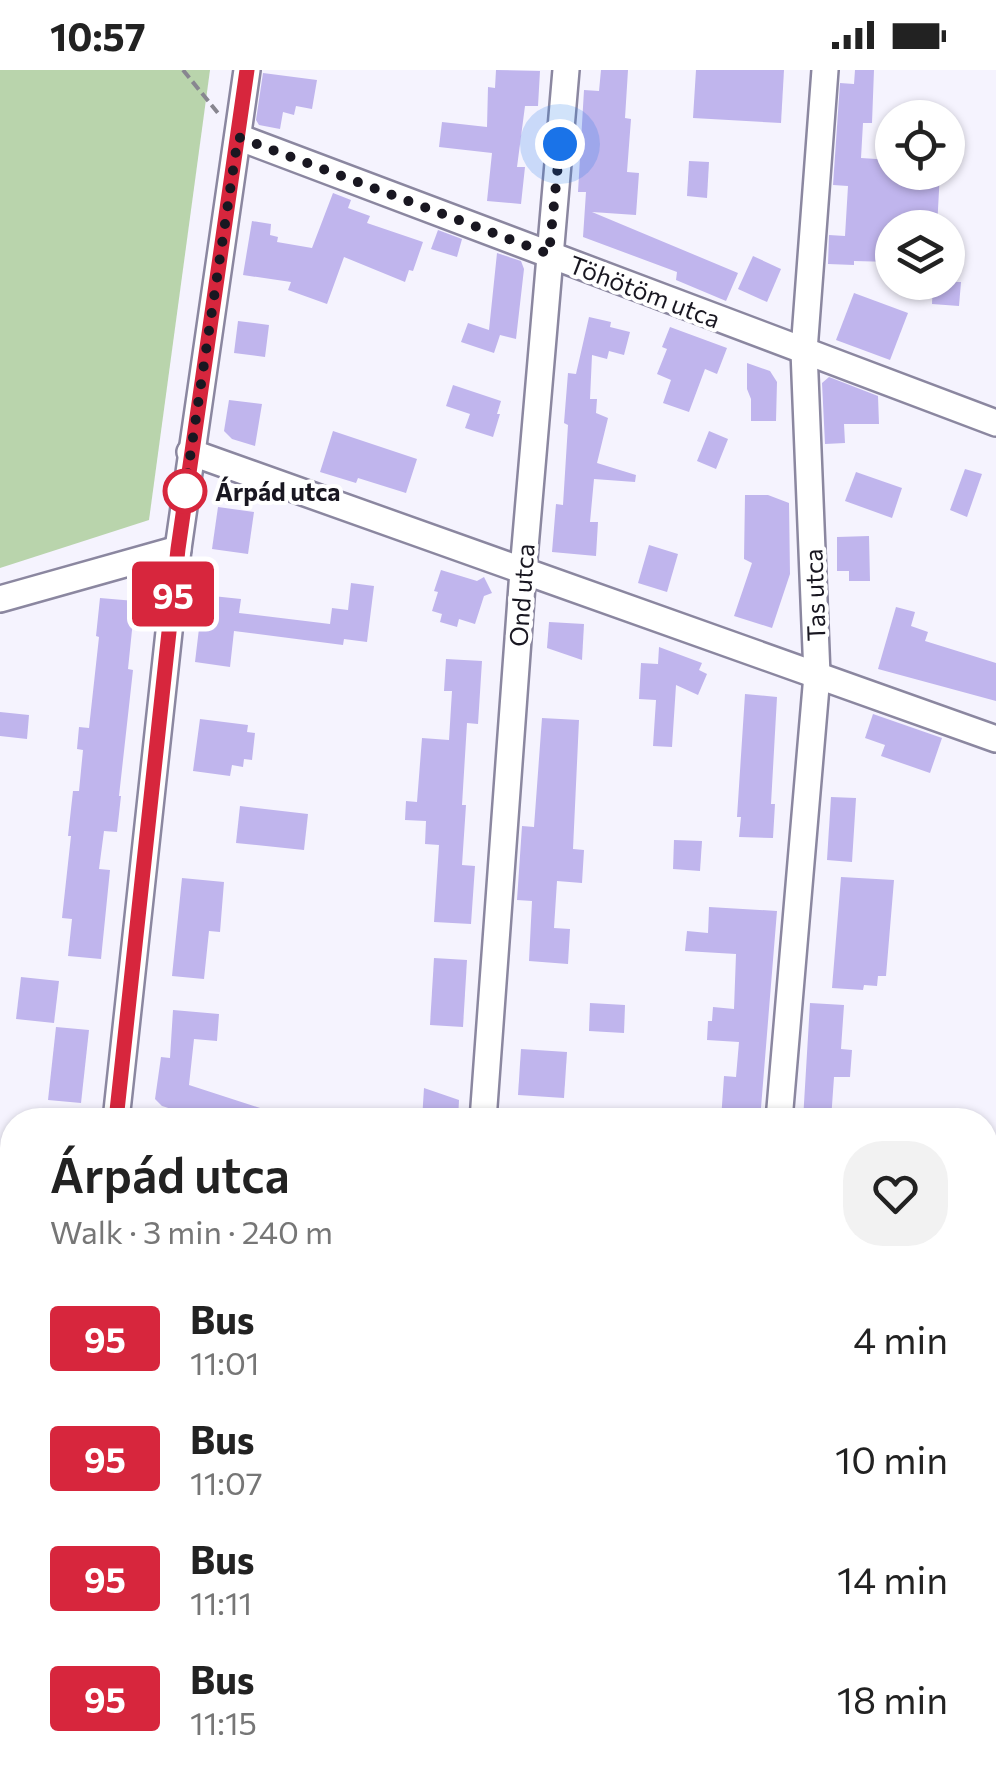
<!DOCTYPE html>
<meta charset="utf-8">
<style>
body{margin:0;font-family:Commissioner,sans-serif;background:#f2f2f2;color:#222;height:100vh;display:flex;flex-direction:column;font-size:38px;white-space:nowrap}
*{box-sizing:border-box;margin:0}
p{font-size:32px;color:#767676}
.icon{flex:none;width:55px;height:55px;fill:none;stroke:currentColor;stroke-width:2;stroke-linecap:round;stroke-linejoin:round}
.map{position:relative;flex:1;overflow:hidden}
.sheet{position:absolute;left:0px;top:1038px;width:998px;height:672px;display:flex;flex-direction:column;background:#fff;border-radius:40px 40px 0 0;box-shadow:0 2px 8px #0004}
.sheet>*{flex:none}
.badge{padding:0 20px;border-radius:8px;font-size:35px;line-height:65px}
.buttons{position:absolute;left:875px;top:30px;display:grid;gap:20px}
.buttons a{display:grid;place-items:center;width:90px;height:90px;border-radius:50%;background:#fff;box-shadow:0 2px 8px #0004;font-size:50px}
.you{position:absolute;width:50px;height:50px;margin:-25px;border:8px solid #fff;border-radius:50%;background:#1a73e8;box-shadow:0 0 0 15px #1a73e833}
.map>.badge{position:absolute;translate:-50% -50%;box-shadow:0 0 0 5px #fff}
.round{display:grid;place-items:center;flex:none;width:105px;height:105px;border-radius:40px;background:#f2f2f2}
.summary{display:flex;align-items:center;justify-content:space-between;height:170px;padding:0 50px}
h1{font-size:48px;font-weight:600;line-height:75px}
ul{padding:0;list-style:none}
li{display:flex;align-items:center;gap:30px;height:120px;padding:0 50px}
li div{flex:1}
li b{display:block;font-size:38px}
li em{font-style:normal}
li .badge{min-width:110px;font-weight:700;text-align:center}
.status{display:flex;justify-content:space-between;align-items:center;height:70px;padding:0 50px;background:#fff;direction:ltr}
.status svg{height:28px;fill:currentColor}
.map>svg:first-child{display:block}
</style>
<div class="status"><b>10:57</b><svg viewBox="0 0 49 12"><path d="M0 12V9h3v3zM5 12V6h3v6zM10 12V3h3v9zM15 12V0h3v12zM26 1h20v11H26zM47 4h2v5h-2z"/></svg></div>
<div class="map">
<svg width="996" height="1709" viewBox="0 0 996 1709">
<rect width="100%" height="100%" fill="#f5f3fe"/>
<path fill="#b9d4ac" d="M0,0h210l-61,450 -149,48z"/>
<g fill="#c0b5ed">
<path d="M496,0l44,1 -2,35h-13l-8,61h8l-4,37 -34,-3 5,-48 -53,-6 3,-25 45,5 1,-40 7,1z"/>
<path d="M601,0h27l-3,48 6,1 -4,53 12,1 -3,42 -44,-3 146,61 -12,28 -50,-21 1,-8 -94,-35 3,-45h-8l6,-102 15,1z"/>
<path d="M696,0h88l-3,53 -88,-5z"/>
<path d="M855,0h19l-2,53h-9l-2,35 31,2v12h48l-3,56h-45v34l-38,-1v4l-26,-1 1,-29 16,1 3,-50 -15,-1 7,-102 14,1z"/>
<path d="M263,3l54,7 -5,29 -16,-3 -2,9 -11,-3 -3,17 -21,-4 -3,-5z"/>
<path d="M689,91l20,1 -2,36 -20,-2z"/>
<path d="M333,123l18,7 -3,8 22,8 -3,7 56,19 -10,29 -4,-1 -4,12 -61,-25 -17,47 -39,-14 3,-8 -48,-7 9,-54 19,3 -1,11 8,2 -1,5 35,6z"/>
<path d="M438,160l24,9 -5,18 -26,-8z"/>
<path d="M497,183l24,8 3,8 -8,70 -16,-4 -6,18 -33,-11 7,-19 21,7z"/>
<path d="M753,186l28,13 -14,33 -29,-13z"/>
<path d="M933,212h28l-2,24 -27,-2z"/>
<path d="M854,223l54,20 -18,47 -54,-20z"/>
<path d="M589,247l22,5 -1,5 20,5 -6,23 -15,-4 -2,8 -15,-4 -2,44h7l-1,14 12,5 -11,45 39,12 -1,7 -41,-3 -4,43h8l-2,34 -44,-4 4,-48 7,1 5,-80 -4,-2 4,-50 8,1z"/>
<path d="M238,251l31,4 -4,32 -31,-4z"/>
<path d="M670,257l57,21 -10,26 -12,-5 -16,43 -26,-9 8,-23 -14,-6 10,-25 -5,-2z"/>
<path d="M747,293l23,8 7,11 -1,39h-25v-22l-4,-10z"/>
<path d="M829,307l49,19 1,28h-35l1,19 -20,1 -3,-61z"/>
<path d="M453,315l48,16 -4,13h3l-7,23 -28,-9 5,-14 -24,-8z"/>
<path d="M229,330l33,4 -7,42 -23,-7 -8,-8z"/>
<path d="M333,361l84,28 -11,34 -48,-15 -2,5 -36,-11z"/>
<path d="M709,361l19,8 -12,30 -19,-8z"/>
<path d="M965,399l17,5 -15,43 -17,-7z"/>
<path d="M856,402l46,16 -10,30 -47,-17z"/>
<path d="M745,425h23l21,8 1,71 -18,54 -38,-12 18,-53 -8,-4z"/>
<path d="M218,437l36,5 -6,42 -36,-5z"/>
<path d="M869,466l1,45h-21v-10h-12v-34z"/>
<path d="M649,475l29,9 -11,38 -29,-9z"/>
<path d="M441,500l36,11 7,-4 8,16 -8,3 -9,28 -16,-5 -2,8 -17,-5 2,-8 -10,-3 6,-19 -4,-1z"/>
<path d="M351,513l23,3 -7,56 -23,-3 -1,6 -109,-14 -4,36 -35,-5 8,-67 38,4 -2,14 91,11 2,-16 16,2z"/>
<path d="M100,528l35,3 -7,68 5,1 -14,126h2l-4,36 -13,-1 -5,38 11,1 -9,89 -33,-3 4,-37 -10,-1 9,-82h-3l5,-45h6l4,-41 -6,-1 2,-22 10,1 10,-91 -3,-1z"/>
<path d="M896,537l19,5 -4,14 17,6 -3,9 71,22v38l-118,-32z"/>
<path d="M549,552l35,2 -2,36 -35,-12z"/>
<path d="M659,577l43,16 -3,7 8,4 -9,21 -22,-10 -4,62 -19,-1 3,-46 -17,-1 2,-36 17,1z"/>
<path d="M446,589l36,2 -4,63 -11,-1 -5,82h4l-4,60 13,1 -4,58 -37,-2 5,-77 -14,-1 1,-23 -21,-1 1,-19 11,1 5,-64 27,2 3,-49h-8z"/>
<path d="M745,624l32,3 -6,107h4l-2,34 -34,-1 2,-20h-4z"/>
<path d="M0,642l29,3 -2,24 -27,-3z"/>
<path d="M873,644l69,24 -12,35 -49,-17 4,-11 -20,-7z"/>
<path d="M542,648l37,2 -6,129 11,1 -2,33 -25,-2 -3,47 16,1 -2,35 -39,-3 3,-60 -15,-1 5,-74 12,1z"/>
<path d="M200,649l48,6 -1,7 8,1 -3,27 -8,-1 -1,8 -11,-2 -2,11 -37,-5z"/>
<path d="M831,727l25,1 -4,64 -25,-2z"/>
<path d="M240,736l68,8 -4,36 -68,-7z"/>
<path d="M674,770l28,1 -2,30 -27,-2z"/>
<path d="M841,807l53,3 -8,96h-8l-1,10 -13,-1 -1,5 -31,-2z"/>
<path d="M182,808l42,4 -4,50 -11,-1 -5,48 -32,-3z"/>
<path d="M709,837l68,4 -17,209h-39l3,-44 12,1 3,-35 -32,-2 1,-19h4l1,-14 21,2 2,-55 -51,-3 2,-20 21,2z"/>
<path d="M434,888l33,2 -4,67 -33,-2z"/>
<path d="M21,907l38,4 -5,42 -38,-4z"/>
<path d="M590,933l35,2 -1,28 -35,-2z"/>
<path d="M810,933l34,2 -3,44 11,1 -2,27h-16l-3,43h-28z"/>
<path d="M173,940l46,4 -2,27 -23,-2 -5,46 96,31v4h-79l-44,-14 -7,-7 6,-42 9,1z"/>
<path d="M56,957l33,3 -8,73 -33,-3z"/>
<path d="M521,979l46,3 -3,46 -46,-3z"/>
<path d="M424,1018l35,12 -1,20h-36z"/>
</g>
<g fill="none" stroke-linecap="round" stroke-linejoin="round">
<g stroke="#8b87a0" stroke-width="30">
<g id="minor">
<path d="M238,67l758,286"/>
<path d="M190,382l806,287"/>
<path d="M0,529l178,-50"/>
<path d="M116,1050l62,-571 69,-479"/>
<path d="M483,1050l40,-549 43,-501"/>
<path d="M779,1050l38,-445 -13,-324 21,-281"/>
<path d="M0,1355l12,8"/>
<path d="M985,1356l11,3"/>
<path d="M985,1625l11,4"/>
<path d="M46,1709l2,-11"/>
<path d="M364,1709l1,-11"/>
<path d="M614,1709l1,-11"/>
</g>
</g>
<path stroke="#888690" stroke-width="4" stroke-dasharray="10 5" stroke-linecap="butt" d="M183,0l35,43"/>
<use href="#minor" stroke="#fff" stroke-width="25"/>
</g>
<g fill="none" stroke-linecap="round" stroke-linejoin="round">
<g stroke="#fff" stroke-width="22">
<path id="line" d="M116,1050l62,-571 69,-479"/>
</g>
<use href="#line" stroke="#d7263d" stroke-width="15"/>
<path stroke="#191721" stroke-width="10" stroke-dasharray="0 18" d="M185,421l53,-354 311,117 11,-110"/>
</g>
<circle fill="#fff" stroke="#d7263d" stroke-width="5" cx="185" cy="421" r="20"/>
<g text-anchor="middle" dominant-baseline="central" stroke-width="8" stroke-linejoin="round" paint-order="stroke">
<g font-size="25" fill="#191721" stroke="#fff">
<text transform="translate(645 221) rotate(21)">Töhötöm utca</text>
<text transform="translate(521 525) rotate(-86)">Ond utca</text>
<text transform="translate(814 525) rotate(-92)">Tas utca</text>
</g>
<g font-size="25" font-weight="bold" fill="#191721" stroke="#fff" text-anchor="start">
<text x="215" y="421">Árpád utca</text>
</g>
</g>
</svg>
<div class="buttons">
<a><svg class="icon" aria-label="locate" viewBox="0 0 24 24"><circle cx="12" cy="12" r="6"/><path d="M12 2v4M12 18v4M2 12h4M18 12h4"/></svg></a>
<a><svg class="icon" aria-label="layers" viewBox="0 0 24 24"><path d="M12 4l9 5-9 5-9-5zM3 14l9 5 9-5"/></svg></a>
</div>
<div class="you" style="left:560px;top:74px"></div>
<b class="badge" style="left:173px;top:524px;background:#d7263d;color:#fff">95</b>
<section class="sheet">
<div class="summary"><div><h1>Árpád utca</h1><p>Walk · 3 min · 240 m</p></div><a class="round"><svg class="icon" aria-label="heart" viewBox="0 0 24 24"><path d="M12 20l-8-8c-3-5 5-10 8-4 3-6 11-1 8 4z"/></svg></a></div>
<ul>
<li><span class="badge" style="background:#d7263d;color:#fff">95</span><div><b>Bus</b><p>11:01</p></div><em>4 min</em></li>
<li><span class="badge" style="background:#d7263d;color:#fff">95</span><div><b>Bus</b><p>11:07</p></div><em>10 min</em></li>
<li><span class="badge" style="background:#d7263d;color:#fff">95</span><div><b>Bus</b><p>11:11</p></div><em>14 min</em></li>
<li><span class="badge" style="background:#d7263d;color:#fff">95</span><div><b>Bus</b><p>11:15</p></div><em>18 min</em></li>
</ul>
</section>
</div>
